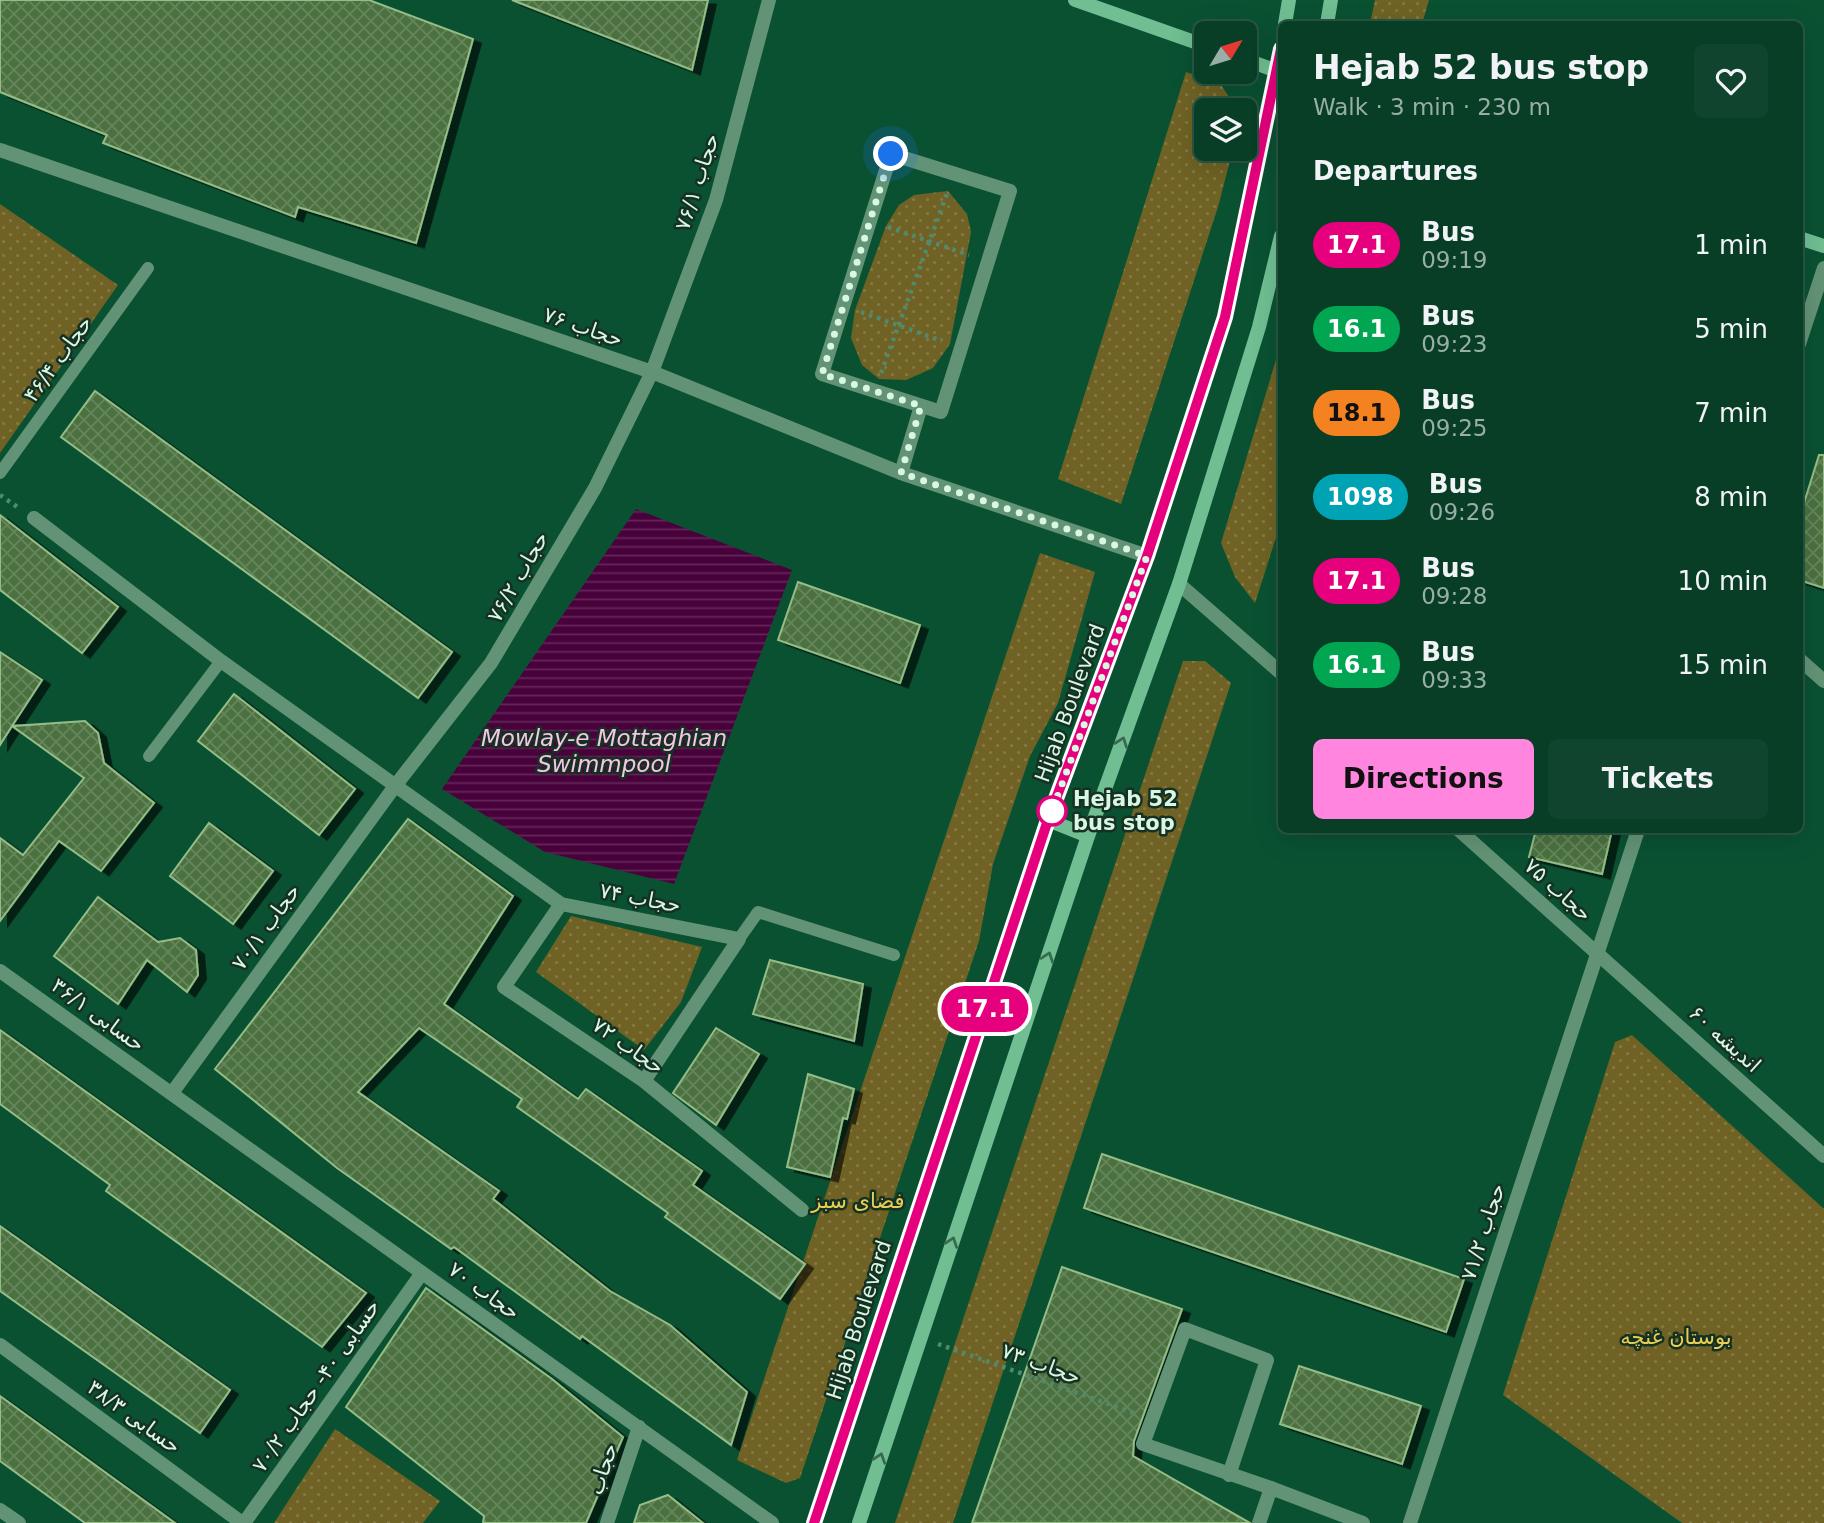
<!DOCTYPE html>
<meta charset="utf-8">
<style>
body{margin:0;font-family:"DejaVu Sans","Noto Sans Arabic",sans-serif;background:#11442e;color:#f1f3f6;height:100vh;display:flex;flex-direction:column;font-size:26px;white-space:nowrap}
*{box-sizing:border-box;margin:0}
p{font-size:23px;color:#98aea7}
.icon{flex:none;width:38px;height:38px;fill:none;stroke:currentColor;stroke-width:2;stroke-linecap:round;stroke-linejoin:round}
.map{position:relative;flex:1;overflow:hidden}
.sheet{position:absolute;left:1278px;top:21px;width:525px;height:812px;display:flex;flex-direction:column;background:#083d26;border-radius:10px;box-shadow:0 7px 28px #0002,0 0 0 2px #295643}
.sheet>*{flex:none}
.badge{padding:0 14px;border-radius:23px;font-size:24px;line-height:46px}
.needle{width:46px;rotate:52deg}
.fabs{position:absolute;left:1194px;top:21px;display:grid;gap:14px}
.fabs a{display:grid;place-items:center;width:63px;height:63px;border-radius:10px;background:#083d26;box-shadow:0 7px 28px #0002,0 0 0 2px #295643;font-size:35px}
.you{position:absolute;width:35px;height:35px;margin:-18px;border:5px solid #fff;border-radius:50%;background:#1a73e8;box-shadow:0 0 0 10px #1a73e833}
.map>.badge{position:absolute;translate:-50% -50%;box-shadow:0 0 0 4px #fff}
h2{padding:0 35px;font-size:26px;line-height:63px}
.round{display:grid;place-items:center;flex:none;width:74px;height:74px;border-radius:10px;background:#11442e}
.summary{display:flex;align-items:center;justify-content:space-between;height:119px;padding:0 35px}
h1{font-size:33px;font-weight:600;line-height:52px}
.button{display:flex;gap:14px;margin-top:auto;padding:14px 35px}
.button a{flex:1;height:80px;border-radius:10px;background:#ff85df;color:#111;font-size:28px;font-weight:600;line-height:80px;text-align:center}
.button a+a{background:#11442e;color:#f1f3f6}
ul{padding:0;list-style:none}
li{display:flex;align-items:center;gap:21px;height:84px;padding:0 35px}
li div{flex:1}
li b{display:block;font-size:26px}
li em{font-style:normal}
li .badge{min-width:77px;font-weight:700;text-align:center}
.map>svg:first-child{display:block}
</style>
<div class="map">
<svg width="1824" height="1523" viewBox="0 0 1824 1523">
<defs>
<pattern id="park-dots" width="8" height="8" patternUnits="userSpaceOnUse" patternTransform="scale(1.75)"><rect width="8" height="8" fill="#6f6224"/><path d="M2 2h.1M6 6h.1" fill="none" stroke="#837944" stroke-width="1.8" stroke-linecap="round"/></pattern>
<pattern id="water-rules" width="6" height="5" patternUnits="userSpaceOnUse" patternTransform="scale(1.75)"><rect width="6" height="5" fill="#49013c"/><path d="M0 2.5h6" fill="none" stroke="#622758"/></pattern>
<pattern id="building-cross-hatch" width="8" height="8" patternUnits="userSpaceOnUse" patternTransform="scale(1.75)"><rect width="8" height="8" fill="#4c713f"/><path d="M0 0l8 8M0 8l8-8" fill="none" stroke="#65865b"/></pattern>
<filter id="shadow"><feDropShadow dx="8" dy="4.5" stdDeviation="0" flood-color="#0009"/></filter>
</defs>
<rect width="100%" height="100%" fill="#0a5132"/>
<g fill="url(#park-dots)">
<path d="M1375,0h54l-7,24h-52z"/>
<path d="M1186,72l34,11 17,27h-31v39h27l-15,58 -97,297 -63,-25z"/>
<path d="M948,191l19,23 4,18 -21,112 -17,24 -27,12 -27,-1 -17,-14 -11,-27 4,-28 31,-84 13,-21 15,-10z"/>
<path d="M0,204l118,81 -118,168z"/>
<path d="M1281,343v179l-26,81 -20,-26 -14,-34z"/>
<path d="M1040,553l55,19 -37,131 -28,53 -37,108 -14,77 -179,537 -14,5 -49,-23z"/>
<path d="M1183,661h22l26,22 -278,840h-58z"/>
<path d="M571,916l131,31 -21,55 -37,48 -108,-78z"/>
<path d="M1632,1035l192,174v314h-142l-179,-128 112,-353z"/>
<path d="M335,1429l105,72 -17,22h-149z"/>
</g>
<path fill="url(#water-rules)" d="M636,509l156,61 -118,314 -129,-32 -103,-63z"/>
<g fill="url(#building-cross-hatch)" stroke="#95bd87" stroke-width="2" filter="url(#shadow)">
<path d="M0,0h369l104,39 -57,204 -118,-36 -3,10 -192,-74 4,-8 -107,-43z"/>
<path d="M512,0h196l-16,70z"/>
<path d="M95,391l357,261 -34,46 -357,-261z"/>
<path d="M1819,455h5v133l-25,-8v-61z"/>
<path d="M0,515l118,92 -36,46 -82,-63z"/>
<path d="M798,582l122,43 -20,58 -122,-43z"/>
<path d="M0,652l42,28 -30,46 73,-5 13,12 6,30 50,40 -53,68 -42,-30 -59,80v-83l23,17 61,-77 -72,-52 -12,19z"/>
<path d="M234,694l121,95 -36,46 -121,-94z"/>
<path d="M408,819l105,77 -69,108 134,95 8,-10 116,82 -9,14 112,79 -25,35 -115,-82 3,-4 -151,-106 5,-8 -103,-71 -61,64 141,99 -6,8 117,92 60,34 77,67 -16,53 -149,-109 -2,3 -126,-92 -3,2 -114,-81 -122,-99z"/>
<path d="M209,823l64,48 -40,53 -63,-48z"/>
<path d="M1536,830h76l-10,44 -73,-17z"/>
<path d="M98,897l60,45 22,-4 16,12 2,25 -11,17 -40,-32 -29,44 -64,-48z"/>
<path d="M770,960l93,24 -9,57 -101,-27z"/>
<path d="M716,1028l43,26 -43,71 -43,-32z"/>
<path d="M0,1030l366,263 -44,54 -216,-156 4,-6 -110,-81z"/>
<path d="M808,1074l46,15 -7,30 -4,-1 -13,59 -43,-10z"/>
<path d="M1102,1154l362,125 -18,53 -362,-124z"/>
<path d="M0,1226l230,164 -30,43 -200,-142z"/>
<path d="M1062,1267l120,42 -48,132 -1,15 117,67h-278z"/>
<path d="M426,1288l126,91 71,58 -37,86h-103l1,-7 -138,-109z"/>
<path d="M1299,1366l122,40 -19,58 -122,-40z"/>
<path d="M0,1396l175,127h-90l-85,-62z"/>
<path d="M668,1495l35,28h-69l6,-18z"/>
</g>
<g fill="none" stroke-linecap="round" stroke-linejoin="round">
<g stroke="#518a6f" stroke-width="4.5" stroke-dasharray="3.5 5" stroke-linecap="butt">
<path d="M888,227l81,28"/>
<path d="M861,312l81,29"/>
<path d="M881,373l67,-182"/>
<path d="M0,495l19,13"/>
<path d="M938,1344l196,69"/>
</g>
<g stroke="#639376" stroke-width="12">
<path d="M0,473l148,-205"/>
<path d="M149,756l72,-95"/>
<path d="M739,939l19,-27 136,43"/>
</g>
<g stroke="#639376" stroke-width="14">
<path d="M0,150l652,222 249,101 246,83"/>
<path d="M891,154l119,37 -69,221 -119,-38z"/>
<path d="M1799,344l25,-76"/>
<path d="M901,473l20,-67"/>
<path d="M34,518l187,143 340,243 178,35 -95,142"/>
<path d="M1179,584l102,89"/>
<path d="M1799,659l25,22"/>
<path d="M1459,830l365,326"/>
<path d="M561,904l-57,83 140,94 158,129"/>
<path d="M0,971l772,552"/>
<path d="M172,1093l223,-307 96,-123 104,-175 57,-116 64,-172 53,-200"/>
<path d="M0,1345l242,178"/>
<path d="M1229,1475l38,-115 -82,-31 -42,115 128,44"/>
<path d="M0,1510l19,13"/>
<path d="M244,1523l178,-250"/>
<path d="M607,1523l32,-96"/>
<path d="M1259,1523l12,-35 92,35"/>
<path d="M1410,1523l228,-693"/>
</g>
<g stroke="#70be92" stroke-width="14">
<path d="M1075,0l131,46"/>
<path d="M1285,24l4,-24"/>
<path d="M1327,24l4,-24"/>
<path d="M1244,59l33,12"/>
<path d="M1799,238l25,8"/>
<path d="M1048,820l40,16"/>
<path d="M814,1523l234,-703 99,-264 78,-239 56,-268"/>
<path d="M859,1523l229,-687 91,-252 80,-257 22,-91"/>
</g>
</g>
<defs><path id="oneway-chevron" d="M-2-3.5L2.5 0L-2 3.5" fill="none" stroke-width="1.6" stroke-linecap="round" stroke-linejoin="round" transform="scale(1.75)"/></defs>
<g stroke="#3a694f">
<use href="#oneway-chevron" transform="translate(1122 742) rotate(-70)"/>
<use href="#oneway-chevron" transform="translate(1048 957) rotate(-71)"/>
<use href="#oneway-chevron" transform="translate(952 1242) rotate(-71)"/>
<use href="#oneway-chevron" transform="translate(880 1458) rotate(-72)"/>
</g>
<g fill="none" stroke-linecap="round" stroke-linejoin="round">
<g stroke="#fff" stroke-width="16">
<path id="line" d="M814,1523l234,-703 99,-264 78,-239 56,-268"/>
</g>
<use href="#line" stroke="#e6007e" stroke-width="10"/>
<path stroke="#d8f8e4" stroke-width="7" stroke-dasharray="0 12.6" d="M891,154l-69,220 99,32 -20,67 246,83 -95,255"/>
</g>
<circle fill="#fff" stroke="#e6007e" stroke-width="3.5" cx="1052" cy="811" r="14"/>
<g text-anchor="middle" dominant-baseline="central" stroke-width="5" stroke-linejoin="round" paint-order="stroke">
<g font-size="21" fill="#d8f8e4" stroke="#163122">
<text transform="translate(697 182) rotate(-72)">حجاب ۷۶/۱</text>
<text transform="translate(583 327) rotate(19)">حجاب ۷۶</text>
<text transform="translate(58 359) rotate(-54)">حجاب ۴۶/۴</text>
<text transform="translate(518 577) rotate(-60)">حجاب ۷۶/۲</text>
<text transform="translate(1070 703) rotate(-70)">Hijab Boulevard</text>
<text transform="translate(1558 890) rotate(42)">حجاب ۷۵</text>
<text transform="translate(640 898) rotate(11)">حجاب ۷۴</text>
<text transform="translate(266 927) rotate(-54)">حجاب ۷۰/۱</text>
<text transform="translate(98 1015) rotate(36)">حسابی ۳۶/۱</text>
<text transform="translate(1725 1039) rotate(42)">اندیشه ۶۰</text>
<text transform="translate(628 1046) rotate(35)">حجاب ۷۲</text>
<text transform="translate(1483 1232) rotate(-72)">حجاب ۷۱/۲</text>
<text transform="translate(484 1291) rotate(36)">حجاب ۷۰</text>
<text transform="translate(859 1320) rotate(-72)">Hijab Boulevard</text>
<text transform="translate(1041 1364) rotate(20)">حجاب ۷۳</text>
<text transform="translate(316 1386) rotate(-55)">حسابی ۴۰- حجاب ۷۰/۲</text>
<text transform="translate(134 1417) rotate(36)">حسابی ۳۸/۳</text>
<text transform="translate(603 1469) rotate(-72)">حجاب</text>
</g>
<g font-size="21" font-weight="bold" fill="#d8f8e4" stroke="#163122" text-anchor="start">
<text x="1073" y="799">Hejab 52<tspan x="1073" dy="24">bus stop</tspan></text>
</g>
<g font-size="21" fill="#e8cf54" stroke="#163122">
<text x="858" y="1201">فضای سبز</text>
<text x="1676" y="1337">بوستان غنچه</text>
</g>
<g font-size="23" font-style="italic" fill="#f6c4e6" stroke="#163122">
<text x="604" y="738">Mowlay-e Mottaghian<tspan x="604" dy="26">Swimmpool</tspan></text>
</g>
</g>
</svg>
<div class="fabs">
<a><svg class="needle" viewBox="-14 -14 28 28"><path d="M0-13l5 13h-10z" fill="#e53935"/><path d="M0 13l5-13h-10z" fill="#98aea7"/></svg></a>
<a><svg class="icon" aria-label="layers" viewBox="0 0 24 24"><path d="M12 4l9 5-9 5-9-5zM3 14l9 5 9-5"/></svg></a>
</div>
<div class="you" style="left:891px;top:154px"></div>
<b class="badge" style="left:985px;top:1009px;background:#e6007e;color:#fff">17.1</b>
<section class="sheet">
<div class="summary"><div><h1>Hejab 52 bus stop</h1><p>Walk · 3 min · 230 m</p></div><a class="round"><svg class="icon" aria-label="heart" viewBox="0 0 24 24"><path d="M12 20l-8-8c-3-5 5-10 8-4 3-6 11-1 8 4z"/></svg></a></div>
<h2>Departures</h2>
<ul>
<li><span class="badge" style="background:#e6007e;color:#fff">17.1</span><div><b>Bus</b><p>09:19</p></div><em>1 min</em></li>
<li><span class="badge" style="background:#00a651;color:#fff">16.1</span><div><b>Bus</b><p>09:23</p></div><em>5 min</em></li>
<li><span class="badge" style="background:#f58220;color:#111">18.1</span><div><b>Bus</b><p>09:25</p></div><em>7 min</em></li>
<li><span class="badge" style="background:#00a3b4;color:#fff">1098</span><div><b>Bus</b><p>09:26</p></div><em>8 min</em></li>
<li><span class="badge" style="background:#e6007e;color:#fff">17.1</span><div><b>Bus</b><p>09:28</p></div><em>10 min</em></li>
<li><span class="badge" style="background:#00a651;color:#fff">16.1</span><div><b>Bus</b><p>09:33</p></div><em>15 min</em></li>
</ul>
<div class="button"><a>Directions</a><a>Tickets</a></div>
</section>
</div>
